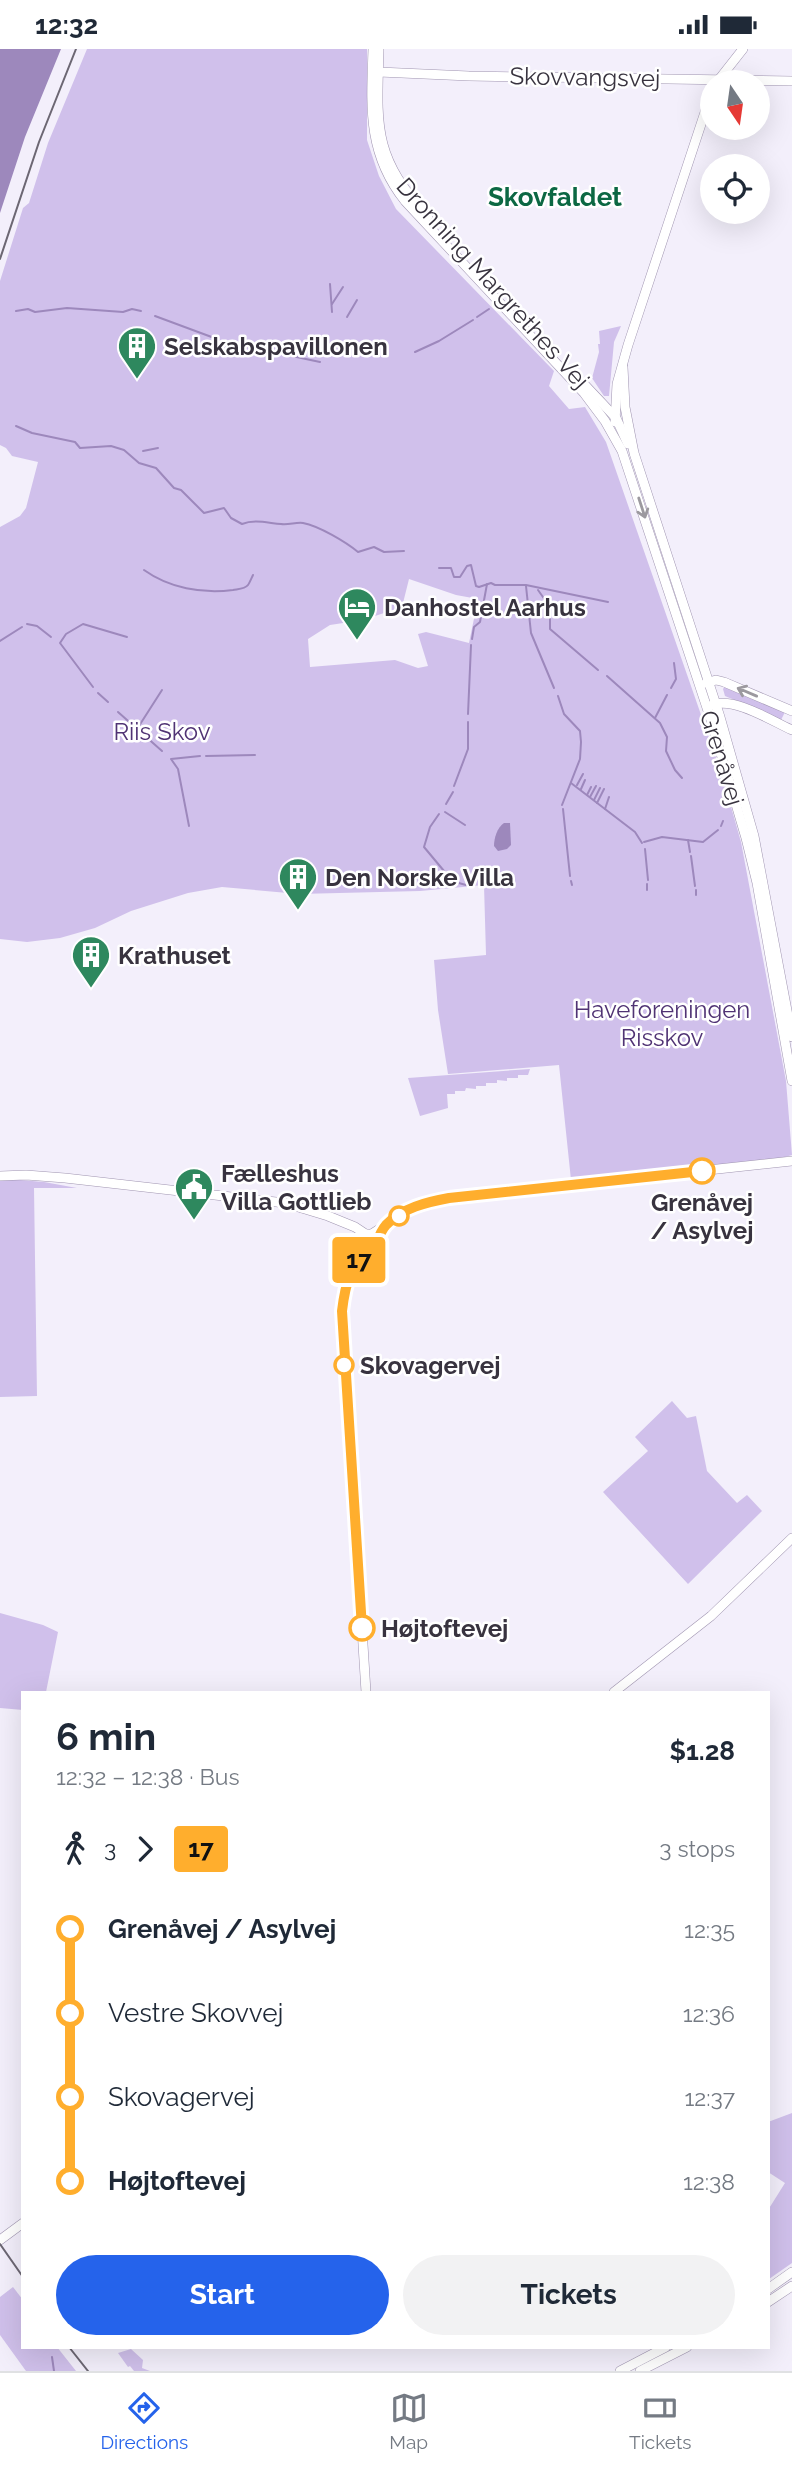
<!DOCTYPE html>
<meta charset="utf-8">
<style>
body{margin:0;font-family:Raleway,sans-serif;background:#f2f2f3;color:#1f2937;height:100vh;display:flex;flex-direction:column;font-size:26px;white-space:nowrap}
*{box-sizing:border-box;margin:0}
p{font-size:23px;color:#747a83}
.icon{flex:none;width:38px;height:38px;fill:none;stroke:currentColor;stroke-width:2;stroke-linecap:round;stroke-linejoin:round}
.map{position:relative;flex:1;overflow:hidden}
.details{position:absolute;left:21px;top:1642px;width:749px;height:658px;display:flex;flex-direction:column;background:#fff;border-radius:0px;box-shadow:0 7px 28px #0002}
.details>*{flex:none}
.badge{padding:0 14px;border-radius:5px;font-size:24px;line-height:46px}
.needle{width:46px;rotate:167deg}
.buttons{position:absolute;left:700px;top:21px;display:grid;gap:14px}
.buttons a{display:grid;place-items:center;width:70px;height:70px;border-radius:50%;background:#fff;box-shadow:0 7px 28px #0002;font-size:35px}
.map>.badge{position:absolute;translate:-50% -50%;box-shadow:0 0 0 4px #fff}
.legs{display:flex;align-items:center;gap:10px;height:77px;padding:0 35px;font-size:23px}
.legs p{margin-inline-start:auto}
.headline{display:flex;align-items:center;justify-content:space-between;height:119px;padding:0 35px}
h1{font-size:38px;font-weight:700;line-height:52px}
.action{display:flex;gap:14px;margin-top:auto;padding:14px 35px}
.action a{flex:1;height:80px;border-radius:42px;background:#2563eb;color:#fff;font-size:28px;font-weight:700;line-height:80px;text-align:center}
.action a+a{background:#f2f2f3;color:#1f2937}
ul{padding:0 35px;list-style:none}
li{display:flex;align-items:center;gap:24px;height:84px;font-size:26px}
li i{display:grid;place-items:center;width:10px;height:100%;margin:0 9px;background:currentColor}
li i::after{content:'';width:18px;height:18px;margin:-9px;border:5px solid;border-radius:50%;background:#fff}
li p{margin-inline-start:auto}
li:first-child i{background:linear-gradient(#0000 50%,currentColor 0)}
li:last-child i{background:linear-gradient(currentColor 50%,#0000 0)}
.status{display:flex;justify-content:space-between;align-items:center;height:49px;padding:0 35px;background:#fff;direction:ltr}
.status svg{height:19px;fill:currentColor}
.dock{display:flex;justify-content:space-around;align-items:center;height:98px;border-top:2px solid #e0e1e3;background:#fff;font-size:19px;color:#747a83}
.dock a{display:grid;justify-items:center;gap:4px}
.dock .selected{color:#2563eb}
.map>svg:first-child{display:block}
</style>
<div class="status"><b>12:32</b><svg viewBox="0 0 49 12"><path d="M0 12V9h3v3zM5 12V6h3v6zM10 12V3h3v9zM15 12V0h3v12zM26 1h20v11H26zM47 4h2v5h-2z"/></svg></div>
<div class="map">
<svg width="792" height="2322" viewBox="0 0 792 2322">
<rect width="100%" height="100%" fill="#f3effb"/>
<g fill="#d0c0eb" fill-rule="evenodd">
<path d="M87,0h280v91l12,36 17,33 158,162 -5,15 20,23 16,-2 21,35 116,333 19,67 45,239 6,74 -14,4 -207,21 -12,-115 -111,9 -10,-64 -4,-50 52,-5 -2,-70 -64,6 -121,3 -77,-7 -34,6 -57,18 -36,17 -35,10 -33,4 -27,-3v-412l20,-11 6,-8 12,-46 -26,-6 -6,-8 -6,-3v-164l23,-73 6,-5 19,-60zM409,530l47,16 22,4 -9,44 -43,-11 -8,2 10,32 -10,2 -23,-8 -85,7 -2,-28 22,-14 33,-5 39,-13z"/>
<path d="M621,277l-7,16 -5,54h-5l-12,-18 7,-26 -1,-8h2l-1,-13z"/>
<path d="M725,637l60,26 -4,8 -56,-24 -2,-7z"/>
<path d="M530,1020l-2,6h-10v3h-11v3l-10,-1v3h-11v3h-10v3l-10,-1 -1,3h-10v3h-8l1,14 -28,8 -12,-38z"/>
<path d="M8,1130l36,3 33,6h-43l3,208 -37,1v-216z"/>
<path d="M672,1352l15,17 9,-2 11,55 30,32 10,-8 15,16 -74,73 -85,-92 45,-41 -13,-14z"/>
<path d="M0,1564l43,12 15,7 -12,60h-23v18l-23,-2z"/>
<path d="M792,2064v150l-23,16 -1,-69 17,-27 -17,-11v-50z"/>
<path d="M13,2238l10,13v47h34l19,24h-50l-26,-36v-38z"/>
<path d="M131,2300l12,11 -1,8 8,3h-16l-4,-5 -2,1 -10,-14z"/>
</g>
<g fill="#9d88bc">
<path d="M0,0h61l-36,88 -25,76z"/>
<path d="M504,774h6l1,22 -4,4 -9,2 -4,-5c0,-8 3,-18 10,-23z"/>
</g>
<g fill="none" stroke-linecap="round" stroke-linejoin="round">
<g stroke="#9d88bc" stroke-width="2">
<path d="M330,235l2,28"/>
<path d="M332,255l11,-17"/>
<path d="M16,262l12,-2 7,3 32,-4 56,4 9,-3 9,2"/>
<path d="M155,267l62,23"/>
<path d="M347,268l10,-17"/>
<path d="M477,268l12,-8"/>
<path d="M231,294l89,19"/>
<path d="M415,303l24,-11 34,-21"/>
<path d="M16,377l16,7 43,9 5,6 31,-2 13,4 15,13 17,5 18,20 7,2 23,23 20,-5 7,10 11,6c12,-5 26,-1 39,0 8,1 15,-2 22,-1 16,3 43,19 55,29l16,-5 10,5 20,-1"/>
<path d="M143,402l15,-3"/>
<path d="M439,519h12l3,9h6l7,-11 4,-1 5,21 3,1 12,-4 4,2h31l82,17"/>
<path d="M144,521c25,18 58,24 89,20 5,-1 12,-1 15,-5 1,-1 4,-8 5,-10"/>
<path d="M526,537l5,47 23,55"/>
<path d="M538,541l12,17v22l48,41"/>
<path d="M27,575l10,2 14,11"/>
<path d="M472,590l2,-12 6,-5 7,-38"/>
<path d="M0,592l22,-14"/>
<path d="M607,627l53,47 7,14 -1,14 9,19 7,8"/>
<path d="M93,638l-33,-44 6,-9 17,-10 44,13"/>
<path d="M671,639l5,-9 -2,-16"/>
<path d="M98,644l10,9"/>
<path d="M558,647l6,18 16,17 1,11 -1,17 -18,46"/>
<path d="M118,663l44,39"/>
<path d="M468,665l3,-69"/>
<path d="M655,669l12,-23"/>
<path d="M130,691l32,-50"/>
<path d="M206,707l49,-1"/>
<path d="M571,734l64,49 7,11"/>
<path d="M577,736l6,-11"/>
<path d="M454,737l14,-37v-27"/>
<path d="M581,740l4,-9"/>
<path d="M587,746l4,-8"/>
<path d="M590,748l6,-11"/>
<path d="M594,751l6,-12"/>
<path d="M597,754l7,-14"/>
<path d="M446,755l7,-12"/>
<path d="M563,760l7,67"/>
<path d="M605,760l4,-12"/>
<path d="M445,763l20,13"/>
<path d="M439,765l-9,13 -6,20 20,24"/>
<path d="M189,777l-11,-57 -7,-10 29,-3"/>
<path d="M721,777l2,-5"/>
<path d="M688,791l2,12"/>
<path d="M644,793l18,-5 41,5 15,-12"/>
<path d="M645,800l3,31"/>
<path d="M691,807l4,30"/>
<path d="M448,827l7,6 11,3"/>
<path d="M571,832l1,4"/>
<path d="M647,841v-6"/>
<path d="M696,841v5"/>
<path d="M52,2308l2,14"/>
</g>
<g stroke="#a095b1" stroke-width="10">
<g id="secondary">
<path d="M373,0c-2,58 -6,104 32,152l179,192 21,28 17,30 89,269 35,118 11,45 35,198"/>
<path d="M379,0c-2,77 -7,108 49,167"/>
<path d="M379,23l90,4 323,5"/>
<path d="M717,33l26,-33"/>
<path d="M623,318l2,40 9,46 86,264 34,119 38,201"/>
<path d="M583,334l33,35 12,26"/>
<path d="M615,373l2,-38 11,-39 84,-254"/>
<path d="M706,634l10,-3 8,2 68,29"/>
<path d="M712,656c23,-8 58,15 80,25"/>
<path d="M0,1127l26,-1 39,3 220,25 43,13 27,11 12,8"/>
<circle cx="368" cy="1194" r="9"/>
<path d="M370,1186l46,-29 33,-8 343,-37"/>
<path d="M360,1198l-14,39 -4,25 24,381"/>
<path d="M614,1643l97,-76 81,-78"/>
<path d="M0,2191l23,-17"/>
<path d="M768,2240l24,-17"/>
<path d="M768,2253l24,-16"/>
<path d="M620,2322l46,-24"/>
<path d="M640,2322l47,-24"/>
</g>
</g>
<use href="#secondary" stroke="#fff" stroke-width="9"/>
<g stroke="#6c6773" stroke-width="2">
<path d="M0,210l39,-117 37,-93"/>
<path d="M0,2195l23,33"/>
<path d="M69,2298l19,24"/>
</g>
</g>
<defs><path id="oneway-shaft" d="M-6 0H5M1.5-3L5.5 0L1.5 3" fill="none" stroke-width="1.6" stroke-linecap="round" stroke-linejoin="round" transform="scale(1.75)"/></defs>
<g stroke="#9c999f">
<use href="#oneway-shaft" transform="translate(642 459) rotate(72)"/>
<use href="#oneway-shaft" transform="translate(747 643) rotate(-157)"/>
</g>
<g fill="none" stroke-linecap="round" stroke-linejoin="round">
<g stroke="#fff" stroke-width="16">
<path id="line-1" d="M362,1579l-20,-317c3,-25 8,-51 32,-61 4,-9 5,-17 12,-25 16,-17 41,-23 63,-27l253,-27"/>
</g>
<use href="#line-1" stroke="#ffae2d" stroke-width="10"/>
</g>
<defs>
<g id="building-pin" transform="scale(2.0125)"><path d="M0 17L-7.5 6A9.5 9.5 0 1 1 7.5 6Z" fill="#2e885e" stroke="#fff"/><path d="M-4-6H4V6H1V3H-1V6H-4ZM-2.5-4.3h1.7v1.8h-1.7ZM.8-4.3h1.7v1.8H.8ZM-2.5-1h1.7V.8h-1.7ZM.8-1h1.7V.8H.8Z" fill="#fff"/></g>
<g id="hotel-pin" transform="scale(2.0125)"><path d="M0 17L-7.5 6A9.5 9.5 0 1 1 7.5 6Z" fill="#2e885e" stroke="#fff"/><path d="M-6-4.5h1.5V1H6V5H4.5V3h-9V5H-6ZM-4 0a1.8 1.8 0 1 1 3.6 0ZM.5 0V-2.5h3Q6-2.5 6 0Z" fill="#fff"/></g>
<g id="civic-pin" transform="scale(2.0125)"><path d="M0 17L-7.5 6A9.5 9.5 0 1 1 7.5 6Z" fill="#2e885e" stroke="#fff"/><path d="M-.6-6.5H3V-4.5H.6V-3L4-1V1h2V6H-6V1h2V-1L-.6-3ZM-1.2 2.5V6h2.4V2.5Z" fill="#fff"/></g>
</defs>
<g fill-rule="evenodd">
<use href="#building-pin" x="137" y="297"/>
<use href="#hotel-pin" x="357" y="558"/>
<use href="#building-pin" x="298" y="828"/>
<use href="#building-pin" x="91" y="906"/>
<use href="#civic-pin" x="194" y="1138"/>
</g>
<g fill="#fff" stroke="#ffae2d" stroke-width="3.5">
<circle cx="702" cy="1122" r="12"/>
<circle cx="399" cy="1167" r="9"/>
<circle cx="344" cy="1316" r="9"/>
<circle cx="362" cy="1579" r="12"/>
</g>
<g text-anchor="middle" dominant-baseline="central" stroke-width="5" stroke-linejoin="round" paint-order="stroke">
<g font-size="24" fill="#38333f" stroke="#fff">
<text transform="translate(585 28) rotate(1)">Skovvangsvej</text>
<text transform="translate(493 234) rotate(48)">Dronning Margrethes Vej</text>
<text transform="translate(722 709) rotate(73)">Grenåvej</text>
</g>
<g font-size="24" font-weight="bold" fill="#38333f" stroke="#fff" text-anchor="start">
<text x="164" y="297">Selskabspavillonen</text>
<text x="384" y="558">Danhostel Aarhus</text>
<text x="325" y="828">Den Norske Villa</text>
<text x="118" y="906">Krathuset</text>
<text x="221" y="1124">Fælleshus<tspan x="221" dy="28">Villa Gottlieb</tspan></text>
</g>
<g font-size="24" fill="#503374" stroke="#fff">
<text x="162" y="682">Riis Skov</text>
<text x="662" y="960">Haveforeningen<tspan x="662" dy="28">Risskov</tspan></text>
</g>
<g font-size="24" font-weight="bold" fill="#38333f" stroke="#fff" text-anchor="start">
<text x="702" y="1153" text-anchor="middle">Grenåvej<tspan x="702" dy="28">/ Asylvej</tspan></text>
<text x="360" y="1316">Skovagervej</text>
<text x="381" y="1579">Højtoftevej</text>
</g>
<g font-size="26" font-weight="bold" fill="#0c6843" stroke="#fff">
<text x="555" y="148">Skovfaldet</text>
</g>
</g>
</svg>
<div class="buttons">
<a><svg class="needle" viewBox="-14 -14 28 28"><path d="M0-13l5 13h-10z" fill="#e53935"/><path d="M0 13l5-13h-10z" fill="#747a83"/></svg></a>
<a><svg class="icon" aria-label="locate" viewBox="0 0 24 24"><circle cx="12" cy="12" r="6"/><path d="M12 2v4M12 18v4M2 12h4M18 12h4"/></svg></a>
</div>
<b class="badge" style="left:359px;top:1211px;background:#ffae2d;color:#111">17</b>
<section class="details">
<div class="headline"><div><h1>6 min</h1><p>12:32 – 12:38 · Bus</p></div><b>$1.28</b></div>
<div class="legs"><svg class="icon" aria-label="walk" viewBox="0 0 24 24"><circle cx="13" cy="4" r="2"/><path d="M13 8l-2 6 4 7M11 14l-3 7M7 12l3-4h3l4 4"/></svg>3<svg class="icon" aria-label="forward" viewBox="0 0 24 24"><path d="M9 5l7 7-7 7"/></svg><b class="badge" style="background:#ffae2d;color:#111">17</b><p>3 stops</p></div>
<ul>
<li><i style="color:#ffae2d"></i><b>Grenåvej / Asylvej</b><p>12:35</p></li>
<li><i style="color:#ffae2d"></i><span>Vestre Skovvej</span><p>12:36</p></li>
<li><i style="color:#ffae2d"></i><span>Skovagervej</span><p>12:37</p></li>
<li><i style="color:#ffae2d"></i><b>Højtoftevej</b><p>12:38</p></li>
</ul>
<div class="action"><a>Start</a><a>Tickets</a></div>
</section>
</div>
<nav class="dock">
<a class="selected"><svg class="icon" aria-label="directions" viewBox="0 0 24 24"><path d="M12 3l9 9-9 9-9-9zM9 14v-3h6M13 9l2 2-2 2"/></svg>Directions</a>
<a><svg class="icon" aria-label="map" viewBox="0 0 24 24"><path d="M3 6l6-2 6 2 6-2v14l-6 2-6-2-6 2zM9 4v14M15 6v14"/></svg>Map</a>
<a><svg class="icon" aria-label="tickets" viewBox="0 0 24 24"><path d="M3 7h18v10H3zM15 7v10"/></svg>Tickets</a>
</nav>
